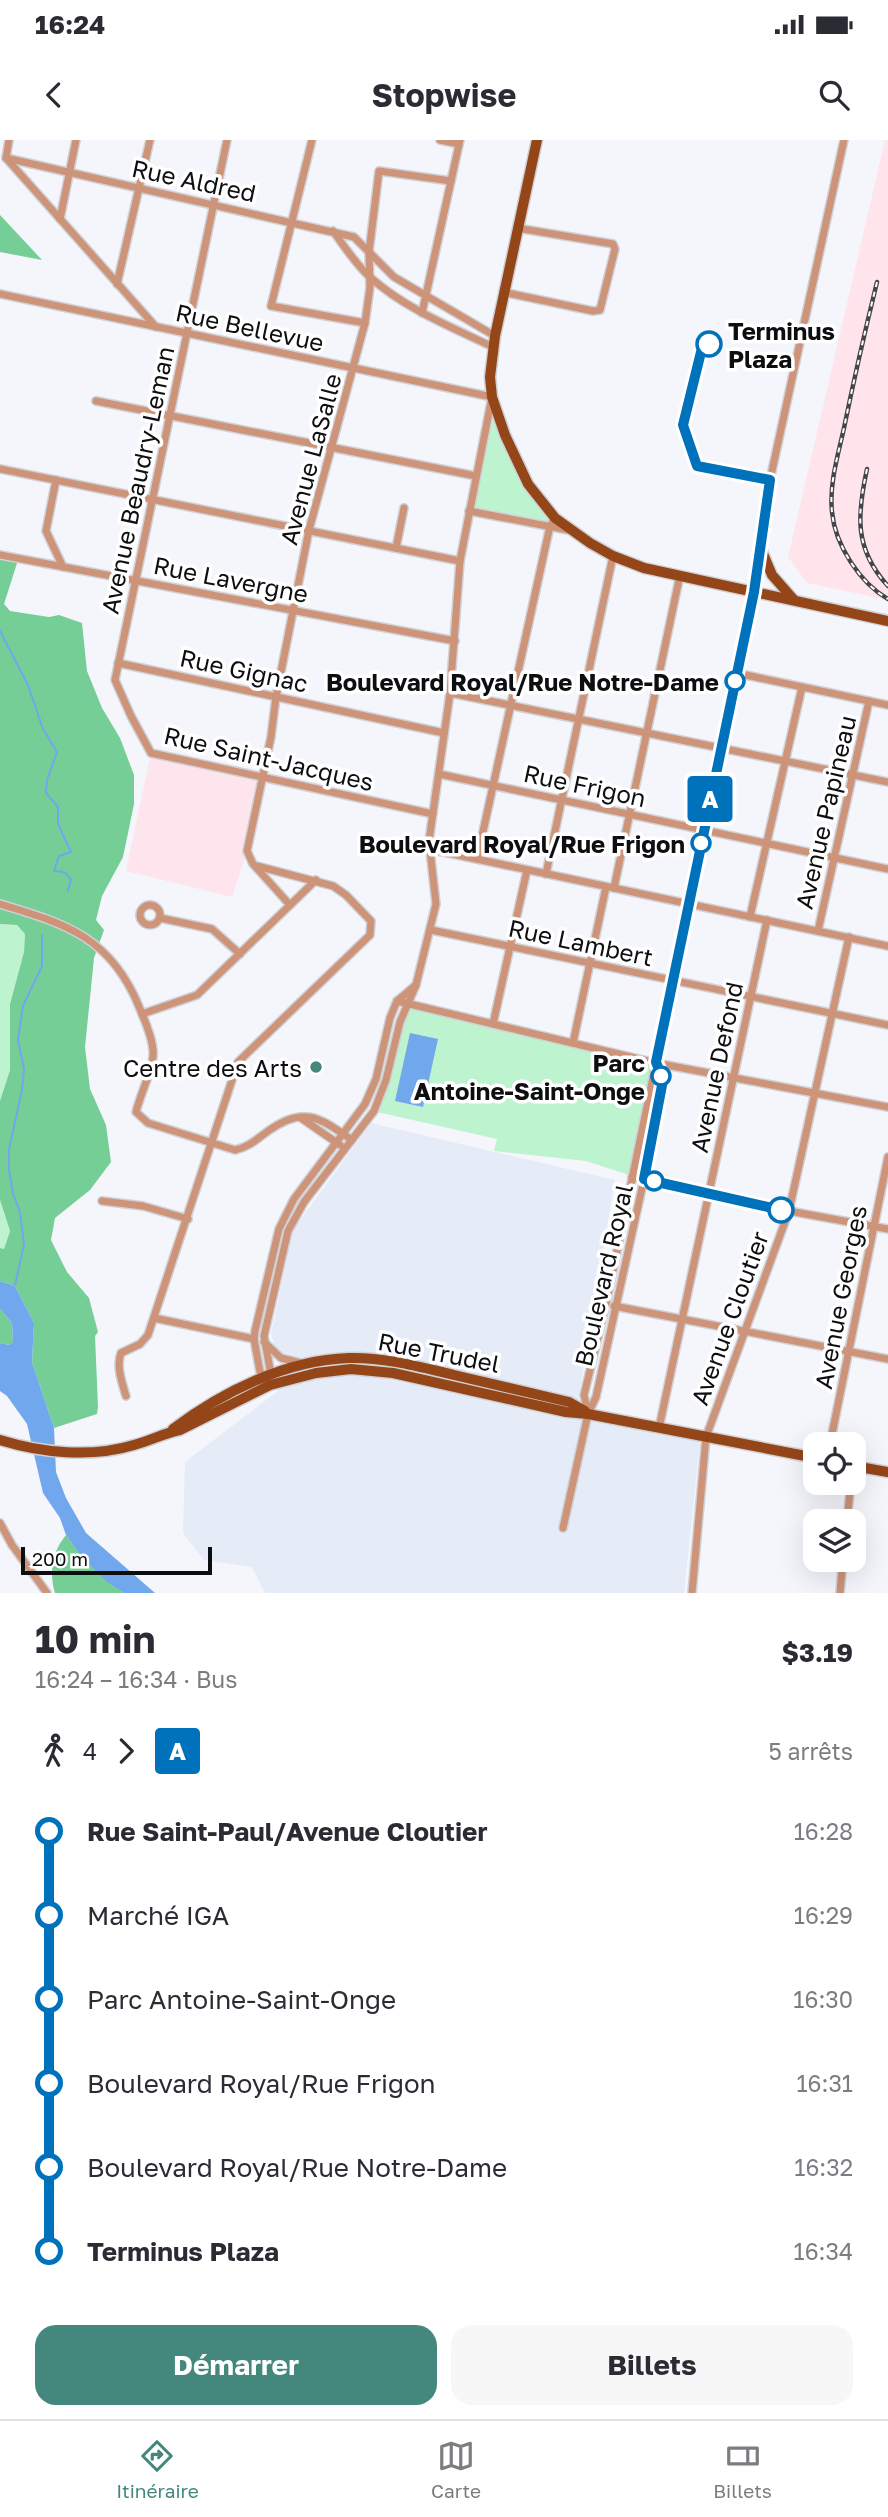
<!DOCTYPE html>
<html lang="fr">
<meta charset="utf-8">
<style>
body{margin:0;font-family:"Golos Text",sans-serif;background:#f7f7f7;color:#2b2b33;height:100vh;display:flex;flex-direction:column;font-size:26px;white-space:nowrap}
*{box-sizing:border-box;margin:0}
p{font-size:23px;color:#7c7c81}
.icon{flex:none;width:38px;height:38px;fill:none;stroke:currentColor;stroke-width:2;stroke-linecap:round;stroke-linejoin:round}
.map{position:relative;height:1453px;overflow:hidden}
.side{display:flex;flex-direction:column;background:#fff;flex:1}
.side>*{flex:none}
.badge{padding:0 14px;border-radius:5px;font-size:24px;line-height:46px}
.tools{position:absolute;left:803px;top:1292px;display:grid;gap:14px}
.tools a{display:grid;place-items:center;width:63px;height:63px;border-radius:14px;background:#fff;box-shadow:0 7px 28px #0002;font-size:35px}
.scale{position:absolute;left:21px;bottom:18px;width:191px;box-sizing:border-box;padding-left:7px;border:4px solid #0d0e10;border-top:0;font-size:19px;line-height:24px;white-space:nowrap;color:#0d0e10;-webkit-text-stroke:5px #fff;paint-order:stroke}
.map>.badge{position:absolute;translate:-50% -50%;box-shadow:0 0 0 4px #fff}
.legs{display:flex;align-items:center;gap:10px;height:77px;padding:0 35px;font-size:23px}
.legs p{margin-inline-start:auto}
.summary{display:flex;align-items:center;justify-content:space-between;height:119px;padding:0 35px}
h1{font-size:38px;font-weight:700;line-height:52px}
.action{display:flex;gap:14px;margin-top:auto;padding:14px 35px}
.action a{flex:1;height:80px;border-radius:21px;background:#44887d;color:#fff;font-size:28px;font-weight:700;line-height:80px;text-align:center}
.action a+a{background:#f7f7f7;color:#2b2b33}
ul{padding:0 35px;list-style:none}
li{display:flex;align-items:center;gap:24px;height:84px;font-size:26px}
li i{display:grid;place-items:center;width:10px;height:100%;margin:0 9px;background:currentColor}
li i::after{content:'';width:18px;height:18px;margin:-9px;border:5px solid;border-radius:50%;background:#fff}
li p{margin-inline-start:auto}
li:first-child i{background:linear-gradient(#0000 50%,currentColor 0)}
li:last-child i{background:linear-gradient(currentColor 50%,#0000 0)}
.status{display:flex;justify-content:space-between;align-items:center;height:49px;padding:0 35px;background:#fff;direction:ltr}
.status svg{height:19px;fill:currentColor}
header{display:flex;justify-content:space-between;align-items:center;height:91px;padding:0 35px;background:#fff;font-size:32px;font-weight:700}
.dock{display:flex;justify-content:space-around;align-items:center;height:98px;border-top:2px solid #e1e1e2;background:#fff;font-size:19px;color:#7c7c81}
.dock a{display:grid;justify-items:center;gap:4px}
.dock .selected{color:#44887d}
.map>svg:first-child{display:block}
</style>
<div class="status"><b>16:24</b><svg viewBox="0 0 49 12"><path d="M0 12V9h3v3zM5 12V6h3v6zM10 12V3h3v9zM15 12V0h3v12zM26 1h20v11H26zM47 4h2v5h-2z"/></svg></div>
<header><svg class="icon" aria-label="back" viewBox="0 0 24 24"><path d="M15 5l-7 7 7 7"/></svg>Stopwise<svg class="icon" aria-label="search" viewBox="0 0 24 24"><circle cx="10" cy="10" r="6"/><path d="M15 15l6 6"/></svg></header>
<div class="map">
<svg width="888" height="1453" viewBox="0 0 888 1453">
<rect width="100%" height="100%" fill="#f4f6fc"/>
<path fill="#e5ebf7" d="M371,983l244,57 -40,238 125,24 -16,151h-419l-13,-26 -48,-7 -21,-27 2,-71 102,-78 -16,-50 22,-104z"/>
<path fill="#ffe5eb" d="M885,0h3v460l-81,-17 -19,-26z"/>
<path fill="#fee5ed" d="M151,613l112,23 -16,75 -15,46 -106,-26z"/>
<g fill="#bef3cf">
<path d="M492,257l36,87 27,34 -5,8 -81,-15z"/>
<path d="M0,784l17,1 8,8 -1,19 -14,52v66l-10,31z"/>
<path d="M407,864l249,59 -21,114 -49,-16 -92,-10 3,-12 -120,-27z"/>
<path d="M0,1060l10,31 -6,18 -4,-1z"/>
</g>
<g fill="#76ce97">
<path d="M0,75l42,45 -42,-8z"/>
<path d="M0,413l19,4 -15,47 6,7 39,6 10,-2 23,8 5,48 15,37 18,30 14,37v29l-11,53 -21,39 -6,24 8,10 -10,28 -9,89 5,42 16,36 5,37 -21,28 -35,28 -4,22 16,32 22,26 9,34 -3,4 3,71 -1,7 -43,14 -22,-66 2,-39 -19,-37 -15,-5v-33l4,1 6,-18 -10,-31v-99l10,-31v-66l14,-52 1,-18 -8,-9 -17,-1z"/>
<path d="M0,1169l12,14 1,19 -4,3 -9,-2z"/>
<path d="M66,1395c17,23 34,42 58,58h-69c-6,-21 -3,-41 11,-58z"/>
</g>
<g fill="#71a7ec">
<path d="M410,893l28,6 -15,68 -28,-6z"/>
<path d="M0,1141l15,5 19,37 -2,39 22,66 2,44 10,26 20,35 69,60h-31l-18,-12 -23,-23 -17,-23 -6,-17 -17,-25 -16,-69 -20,-28 -7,-5v-48l9,2 4,-3 -1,-19 -12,-14z"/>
</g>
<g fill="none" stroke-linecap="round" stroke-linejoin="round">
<g stroke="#71a7ec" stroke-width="2">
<path d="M0,491l28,54 15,44 14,23 -10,28 -1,13 12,14v17l13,28 -12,4 -5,15 10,1 7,7 -3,12"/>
<path d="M15,1145l9,-40 -4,-33 -7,-18 -4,-25v-20l13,-59 2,-21 -6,-29 5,-34 19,-40v-31"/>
</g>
<g stroke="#cfd1d6" stroke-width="10">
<g id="minor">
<path d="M9,0l-3,18 150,169"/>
<path d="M227,0l-112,540 16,36 20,37 282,61"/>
<path d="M312,0l-41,166 94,17"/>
<path d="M440,0l19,4"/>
<path d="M6,18l348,79 40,40 101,59"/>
<path d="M60,79l16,-79"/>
<path d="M333,91c12,16 23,34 38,47 35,31 80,49 122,69"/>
<path d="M117,144l33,-144"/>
<path d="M503,152l90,19 7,-1 15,-61 -2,-5 -96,-16"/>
<path d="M0,154l492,103 -32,164 -10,132 -21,148 7,63 -20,81 -16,37 -14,58 -12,31 -70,91 -16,29 -24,105 6,33 -2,10"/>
<path d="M422,173l38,-173"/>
<path d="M96,261l380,75"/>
<path d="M697,326l73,14"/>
<path d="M0,329l460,92"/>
<path d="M56,340l-10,51 17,36"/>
<path d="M469,371l99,19"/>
<path d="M396,408l8,-40"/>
<path d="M0,415l455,86"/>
<path d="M118,523l326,70"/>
<path d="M736,533l152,32"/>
<path d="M450,553l438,89"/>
<path d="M439,634l449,95"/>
<path d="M429,709l459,97"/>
<path d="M477,719l73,-333 5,-8"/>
<path d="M546,734l67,-318"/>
<path d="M614,748l66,-313"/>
<path d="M0,764c67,20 112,34 140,105 5,12 12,27 13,41 2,16 -13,44 -17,62l12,11 87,27c14,-3 22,-11 33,-19 36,-26 52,-13 84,9"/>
<path d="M290,765l-37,-41 -6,-13 24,-114 5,-40 33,-167 56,-207 5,-36 -1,-35 10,-81 72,10"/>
<circle cx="150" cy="775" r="10"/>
<path d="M750,777l52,-230"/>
<path d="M160,778l52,11 28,25"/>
<path d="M431,790l457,95"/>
<path d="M818,791l51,-230"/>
<path d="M397,861l259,62 232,44"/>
<path d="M142,874l55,-19 119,-115"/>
<path d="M493,884l34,-154"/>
<path d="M573,903l33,-156"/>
<path d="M301,978l39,27"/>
<path d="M632,1037l157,34 99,18"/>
<path d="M102,1061l41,5 45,13"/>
<path d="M614,1166l274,53"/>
<path d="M154,1178l100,21"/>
<path d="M264,1202l17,16 20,5"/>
<path d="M267,1237l-7,-5 -6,-33 1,-8 24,-102 15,-30 71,-95 11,-25 14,-61 7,-17 19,-16"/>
<path d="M126,1256c-4,-13 -10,-30 -5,-43l19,-9 8,-9 90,-273 132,-127 1,-14 -25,-26 -13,-9 -76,-20"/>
<path d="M588,1273l-4,-18 22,-91 148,-713 16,-111 74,-340"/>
<path d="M659,1288l108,-508"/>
<path d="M830,1304l58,-287"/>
<path d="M847,1381l4,-39"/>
<path d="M0,1383l12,22 35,48"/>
<path d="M563,1388l25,-114 8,-17 48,-218 19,-99 -7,-17"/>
<path d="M692,1453l14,-156 83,-226 60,-274"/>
<path d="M840,1453l3,-34"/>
</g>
</g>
<g stroke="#cfd1d6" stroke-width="13">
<g id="major">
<path d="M537,0l-42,196 -5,41 2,20 13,38 23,49 27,34 35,25 23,13 31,12 244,53"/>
<path d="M761,409l11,26 22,25"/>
<path d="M173,1289c49,-37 113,-69 176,-71 35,-1 71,9 105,17 39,9 77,18 115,27l16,9"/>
<path d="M0,1300c42,13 91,18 134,5 16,-4 30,-12 46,-15l90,-45 46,-12 35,-4 42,4 173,39 22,2 228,44"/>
<path d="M854,1326l34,6"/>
</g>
</g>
<use href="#minor" stroke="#cd9479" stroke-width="7"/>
<use href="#major" stroke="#954618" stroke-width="10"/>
<g stroke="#454649" stroke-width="4.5">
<g id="rail">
<path d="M877,142c-12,49 -23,97 -33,146 -6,27 -15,56 -12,84 3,33 28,71 56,87"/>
<path d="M867,329c-10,46 -13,80 21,117"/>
</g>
</g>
<use href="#rail" stroke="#fff" stroke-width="2" stroke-dasharray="5" stroke-linecap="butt"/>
</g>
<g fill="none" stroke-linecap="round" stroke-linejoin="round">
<g stroke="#fff" stroke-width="16">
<path id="line-1" d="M709,204l-8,8 -18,73 14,41 73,14 -16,112 -98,470 7,18 -19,99 137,31"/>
</g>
<use href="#line-1" stroke="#0072bc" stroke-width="10"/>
</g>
<g fill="#fff" stroke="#0072bc" stroke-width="3.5">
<circle cx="709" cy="204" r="12"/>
<circle cx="735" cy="541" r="9"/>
<circle cx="701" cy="703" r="9"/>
<circle cx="661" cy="936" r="9"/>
<circle cx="654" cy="1041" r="9"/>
<circle cx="781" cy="1070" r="12"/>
</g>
<circle fill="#44887d" stroke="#fff" stroke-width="2.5" cx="316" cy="927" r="7"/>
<g text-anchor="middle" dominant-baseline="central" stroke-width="7" stroke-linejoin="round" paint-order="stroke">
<g font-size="24" fill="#0d0e10" stroke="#fff">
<text transform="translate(194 40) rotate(12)">Rue Aldred</text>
<text transform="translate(250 187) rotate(12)">Rue Bellevue</text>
<text transform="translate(310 319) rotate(-75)">Avenue LaSalle</text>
<text transform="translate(137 340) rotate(-78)">Avenue Beaudry-Leman</text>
<text transform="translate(231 439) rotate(11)">Rue Lavergne</text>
<text transform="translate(244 530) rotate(12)">Rue Gignac</text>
<text transform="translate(269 618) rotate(13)">Rue Saint-Jacques</text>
<text transform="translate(585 645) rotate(12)">Rue Frigon</text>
<text transform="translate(825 672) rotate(-77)">Avenue Papineau</text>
<text transform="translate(581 802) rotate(12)">Rue Lambert</text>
<text transform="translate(716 927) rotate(-78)">Avenue Defond</text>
<text transform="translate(603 1135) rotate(-77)">Boulevard Royal</text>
<text transform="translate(840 1157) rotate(-79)">Avenue Georges</text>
<text transform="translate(729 1178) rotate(-70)">Avenue Cloutier</text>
<text transform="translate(439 1212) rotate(11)">Rue Trudel</text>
</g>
<g font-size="24" font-weight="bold" fill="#0d0e10" stroke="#fff" text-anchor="end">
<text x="728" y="190" text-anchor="start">Terminus<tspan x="728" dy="28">Plaza</tspan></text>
<text x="719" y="541">Boulevard Royal/Rue Notre-Dame</text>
<text x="685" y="703">Boulevard Royal/Rue Frigon</text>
<text x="645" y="922">Parc<tspan x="645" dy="28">Antoine-Saint-Onge</tspan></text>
</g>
<g font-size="24" fill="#0d0e10" stroke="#fff" text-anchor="end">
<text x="302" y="927">Centre des Arts</text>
</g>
</g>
</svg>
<div class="tools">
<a><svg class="icon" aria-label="locate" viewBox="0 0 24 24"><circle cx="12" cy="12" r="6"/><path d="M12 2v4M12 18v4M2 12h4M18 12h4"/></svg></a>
<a><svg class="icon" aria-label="layers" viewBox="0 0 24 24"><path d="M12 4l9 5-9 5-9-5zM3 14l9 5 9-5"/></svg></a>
</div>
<div class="scale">200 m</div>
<b class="badge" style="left:710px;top:659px;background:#0072bc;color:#fff">A</b>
</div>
<section class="side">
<div class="summary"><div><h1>10 min</h1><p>16:24 – 16:34 · Bus</p></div><b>$3.19</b></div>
<div class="legs"><svg class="icon" aria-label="walk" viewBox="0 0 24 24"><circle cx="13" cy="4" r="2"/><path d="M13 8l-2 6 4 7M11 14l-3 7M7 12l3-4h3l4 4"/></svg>4<svg class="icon" aria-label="forward" viewBox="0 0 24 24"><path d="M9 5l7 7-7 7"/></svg><b class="badge" style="background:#0072bc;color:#fff">A</b><p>5 arrêts</p></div>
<ul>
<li><i style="color:#0072bc"></i><b>Rue Saint-Paul/Avenue Cloutier</b><p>16:28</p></li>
<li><i style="color:#0072bc"></i><span>Marché IGA</span><p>16:29</p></li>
<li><i style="color:#0072bc"></i><span>Parc Antoine-Saint-Onge</span><p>16:30</p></li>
<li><i style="color:#0072bc"></i><span>Boulevard Royal/Rue Frigon</span><p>16:31</p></li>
<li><i style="color:#0072bc"></i><span>Boulevard Royal/Rue Notre-Dame</span><p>16:32</p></li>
<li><i style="color:#0072bc"></i><b>Terminus Plaza</b><p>16:34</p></li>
</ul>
<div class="action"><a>Démarrer</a><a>Billets</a></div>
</section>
<nav class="dock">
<a class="selected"><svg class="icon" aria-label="directions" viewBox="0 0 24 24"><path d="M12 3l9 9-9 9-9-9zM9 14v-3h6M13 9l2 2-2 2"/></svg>Itinéraire</a>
<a><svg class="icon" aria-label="map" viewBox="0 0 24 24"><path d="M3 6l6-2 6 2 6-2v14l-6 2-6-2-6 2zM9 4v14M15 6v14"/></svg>Carte</a>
<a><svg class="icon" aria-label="tickets" viewBox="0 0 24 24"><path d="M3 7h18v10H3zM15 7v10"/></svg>Billets</a>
</nav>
